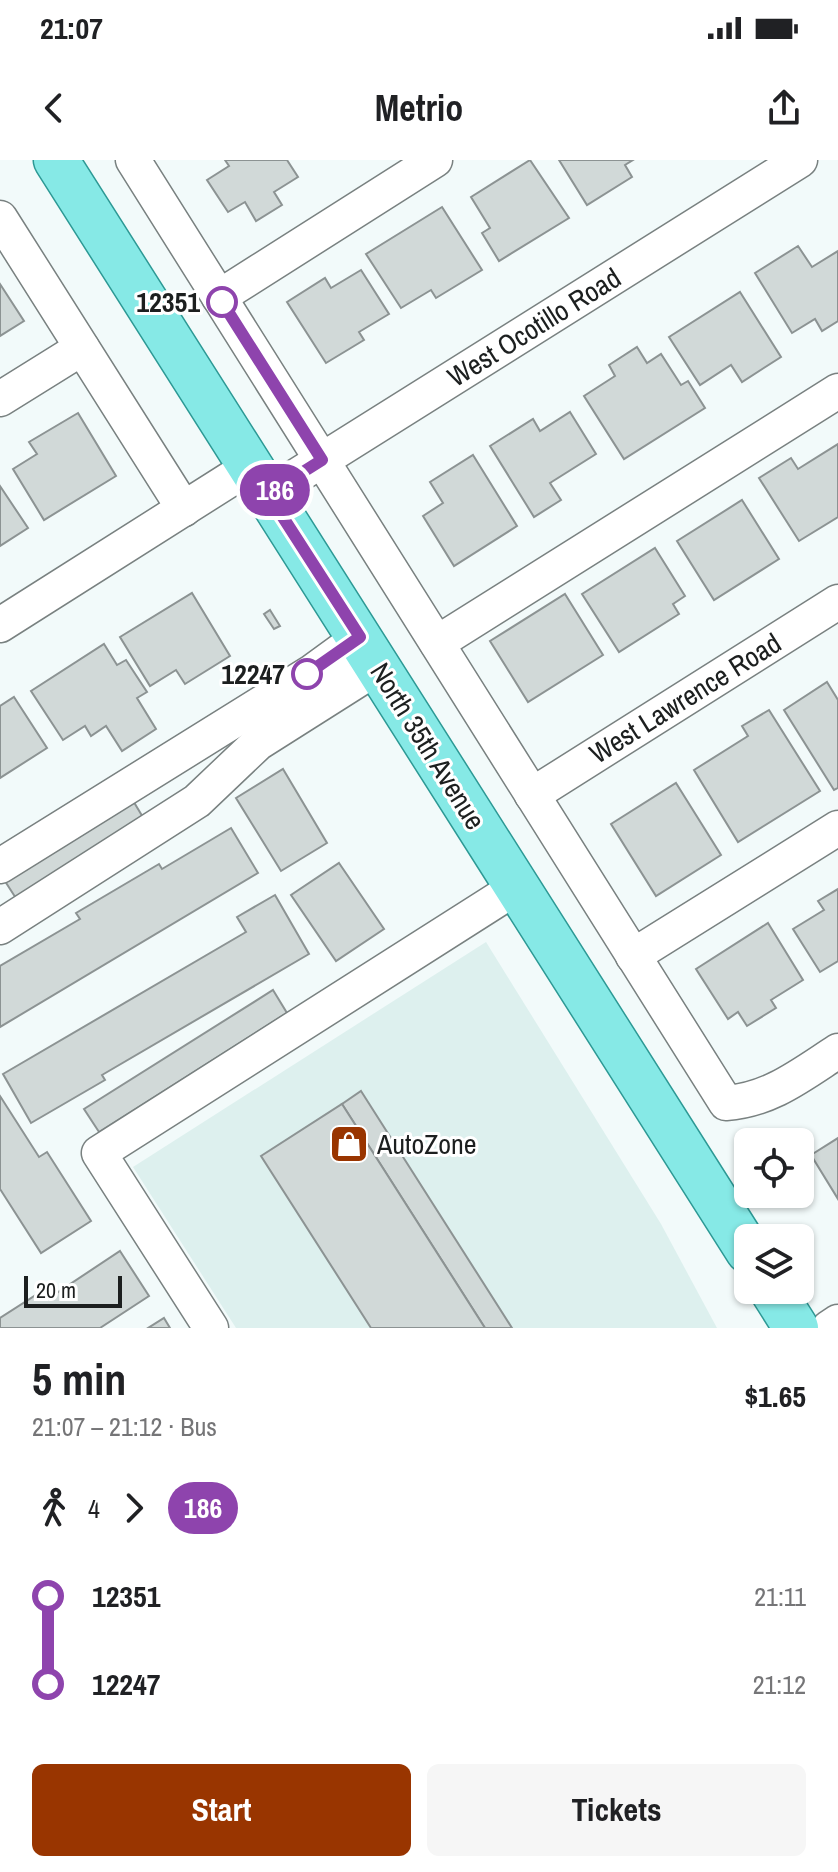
<!DOCTYPE html>
<meta charset="utf-8">
<style>
body{margin:0;font-family:"Archivo Narrow",sans-serif;background:#f6f6f6;color:#202124;height:100vh;display:flex;flex-direction:column;font-size:30px;white-space:nowrap}
*{box-sizing:border-box;margin:0}
p{font-size:26px;color:#757577}
.icon{flex:none;width:44px;height:44px;fill:none;stroke:currentColor;stroke-width:2;stroke-linecap:round;stroke-linejoin:round}
.map{position:relative;height:1168px;overflow:hidden}
.panel{display:flex;flex-direction:column;background:#fff;flex:1}
.panel>*{flex:none}
.badge{padding:0 16px;border-radius:26px;font-size:28px;line-height:52px}
.tools{position:absolute;left:734px;top:968px;display:grid;gap:16px}
.tools a{display:grid;place-items:center;width:80px;height:80px;border-radius:12px;background:#fff;box-shadow:0 2px 6px #0004;font-size:40px}
.scale{position:absolute;left:24px;bottom:20px;width:98px;box-sizing:border-box;padding-left:8px;border:4px solid #1c1f1f;border-top:0;font-size:22px;line-height:28px;white-space:nowrap;color:#1c1f1f;-webkit-text-stroke:6px #fff;paint-order:stroke}
.map>.badge{position:absolute;translate:-50% -50%;box-shadow:0 0 0 4px #fff}
.legs{display:flex;align-items:center;gap:12px;height:88px;padding:0 32px;font-size:26px}
.legs p{margin-inline-start:auto}
.head{display:flex;align-items:center;justify-content:space-between;height:136px;padding:0 32px}
h1{font-size:44px;font-weight:700;line-height:60px}
.primary-button{display:flex;gap:16px;margin-top:auto;padding:16px 32px}
.primary-button a{flex:1;height:92px;border-radius:12px;background:#993500;color:#fff;font-size:32px;font-weight:700;line-height:92px;text-align:center}
.primary-button a+a{background:#f6f6f6;color:#202124}
ul{padding:0 32px;list-style:none}
li{display:flex;align-items:center;gap:28px;height:88px;font-size:30px}
li i{display:grid;place-items:center;width:12px;height:100%;margin:0 10px;background:currentColor}
li i::after{content:'';width:20px;height:20px;margin:-10px;border:6px solid;border-radius:50%;background:#fff}
li p{margin-inline-start:auto}
li:first-child i{background:linear-gradient(#0000 50%,currentColor 0)}
li:last-child i{background:linear-gradient(currentColor 50%,#0000 0)}
.status{display:flex;justify-content:space-between;align-items:center;height:56px;padding:0 40px;background:#fff;direction:ltr}
.status svg{height:22px;fill:currentColor}
header{display:flex;justify-content:space-between;align-items:center;height:104px;padding:0 32px;background:#fff;font-size:36px;font-weight:700}
.map>svg:first-child{display:block}
</style>
<div class="status"><b>21:07</b><svg viewBox="0 0 49 12"><path d="M0 12V9h3v3zM5 12V6h3v6zM10 12V3h3v9zM15 12V0h3v12zM26 1h20v11H26zM47 4h2v5h-2z"/></svg></div>
<header><svg class="icon" aria-label="back" viewBox="0 0 24 24"><path d="M15 5l-7 7 7 7"/></svg>Metrio<svg class="icon" aria-label="share" viewBox="0 0 24 24"><path d="M12 15V3M7 8l5-5 5 5M5 13v7h14v-7"/></svg></header>
<div class="map">
<svg width="838" height="1168" viewBox="0 0 838 1168">
<rect width="100%" height="100%" fill="#f2fafa"/>
<path fill="#ddf0ee" d="M486,782l175,282 56,104h-481l-103,-161z"/>
<g fill="#d1d9d8" stroke="#8c9393" stroke-width="2">
<path d="M225,0h62l11,17 -24,15 8,13 -26,16 -11,-19 -17,10 -21,-32 22,-14z"/>
<path d="M530,0l39,58 -70,43 -17,-28 8,-5 -19,-31z"/>
<path d="M559,0h74l-8,5 7,12 -45,28z"/>
<path d="M442,47l40,63 -46,28 -5,-8 -30,18 -35,-54z"/>
<path d="M798,86l14,21 26,-16v70l-16,10 -7,-12 -23,14 -37,-60z"/>
<path d="M361,110l28,44 -30,18 5,8 -38,23 -39,-61 38,-24 6,10z"/>
<path d="M0,124l24,37 -24,15z"/>
<path d="M740,132l41,65 -39,25 -11,-17 -31,20 -31,-48z"/>
<path d="M637,187l10,16 14,-9 20,31 7,-4 17,27 -81,51 -40,-63 31,-20 -6,-11z"/>
<path d="M570,252l26,42 -46,29 11,17 -27,17 -44,-71 43,-27 7,12z"/>
<path d="M78,253l38,63 -72,44 -31,-51 24,-15 -8,-12z"/>
<path d="M838,284v73l-39,24 -40,-63 32,-20 7,11z"/>
<path d="M473,295l44,71 -63,40 -31,-50 20,-13 -13,-21z"/>
<path d="M0,326l28,42 -28,18z"/>
<path d="M742,340l37,59 -65,41 -37,-59z"/>
<path d="M655,388l30,48 -12,8 6,10 -60,38 -37,-58z"/>
<path d="M192,433l38,63 -45,28 -9,-14 -26,16 -30,-49z"/>
<path d="M565,434l38,61 -75,47 -38,-61z"/>
<path d="M270,450l10,16 -6,3 -10,-15z"/>
<path d="M104,484l13,21 9,-5 21,32 -10,6 19,31 -34,22 -16,-25 -15,10 -6,-10 -22,14 -32,-49z"/>
<path d="M827,522l11,18v88l-4,2 -50,-80z"/>
<path d="M14,537l33,51 -47,30v-72z"/>
<path d="M769,550l51,81 -82,51 -44,-72 54,-34 -6,-10z"/>
<path d="M283,609l44,74 -46,28 -45,-73z"/>
<path d="M676,623l45,72 -65,41 -45,-72z"/>
<path d="M132,639l15,25 -128,79 -16,-25z"/>
<path d="M231,668l27,45 -258,154v-61l80,-47 -4,-6 83,-49 3,5z"/>
<path d="M339,703l45,66 -48,32 -45,-66z"/>
<path d="M838,729v72l-18,11 -27,-43 31,-19 -6,-9z"/>
<path d="M275,735l34,59 -207,121 3,5 -74,43 -28,-49 243,-142 -9,-15z"/>
<path d="M768,763l35,57 -32,20 5,8 -29,18 -9,-14 -10,7 -32,-50z"/>
<path d="M273,830l14,23 -188,119 -15,-23z"/>
<path d="M361,931l151,237h-27l-143,-224z"/>
<path d="M0,936l39,61 8,-5 44,69 -50,32 -41,-64z"/>
<path d="M342,944l143,224h-114l-110,-172z"/>
<path d="M838,978v61l-27,-44z"/>
<path d="M120,1091l29,45 -49,32h-100v-10l50,-32 5,8z"/>
<path d="M164,1158l6,10h-22z"/>
</g>
<g fill="none" stroke-linecap="round" stroke-linejoin="round">
<g stroke="#798180" stroke-width="37">
<g id="minor">
<path d="M133,0l593,943c44,-3 75,-28 112,-52"/>
<path d="M0,58l184,291"/>
<path d="M219,137l216,-137"/>
<path d="M0,239l82,-51"/>
<path d="M268,334l532,-334"/>
<path d="M0,465l251,-159"/>
<path d="M437,483l401,-252"/>
<path d="M532,635l306,-193"/>
<path d="M0,706l312,-194 48,-35"/>
<path d="M0,767l197,-126 61,-58 120,-76"/>
<path d="M633,796l205,-128"/>
<path d="M211,1168l-112,-175 418,-266"/>
<path d="M829,1168l9,-6"/>
</g>
</g>
<g stroke="#2d9995" stroke-width="47">
<g id="major">
<path d="M56,0l692,1091"/>
<path d="M772,1130l24,38"/>
</g>
</g>
<use href="#minor" stroke="#fff" stroke-width="34"/>
<use href="#major" stroke="#86e9e6" stroke-width="44"/>
</g>
<g fill="none" stroke-linecap="round" stroke-linejoin="round">
<g stroke="#fff" stroke-width="18">
<path id="line-1" d="M222,142l100,158 -54,34 92,143 -53,37"/>
</g>
<use href="#line-1" stroke="#8e44ad" stroke-width="12"/>
</g>
<defs>
<g id="shop-square" transform="scale(2)"><rect x="-9" y="-9" width="18" height="18" rx="4" fill="#993500" stroke="#fff"/><path d="M-5-2.5h2.3a2.7 3.5 0 0 1 5.4 0H5L5.5 6h-11ZM-1.5-2.5h3a1.5 2.3 0 0 0-3 0Z" fill="#fff"/></g>
</defs>
<g fill-rule="evenodd">
<use href="#shop-square" x="349" y="984"/>
</g>
<g fill="#fff" stroke="#8e44ad" stroke-width="4">
<circle cx="222" cy="142" r="14"/>
<circle cx="307" cy="514" r="14"/>
</g>
<g text-anchor="middle" dominant-baseline="central" stroke-width="6" stroke-linejoin="round" paint-order="stroke">
<g font-size="28" font-weight="bold" fill="#1c1f1f" stroke="#fff" text-anchor="end">
<text x="200" y="142">12351</text>
<text x="285" y="514">12247</text>
</g>
<g font-size="28" fill="#1c1f1f" stroke="#fff">
<text transform="translate(534 167) rotate(-32)">West Ocotillo Road</text>
<text transform="translate(685 538) rotate(-32)">West Lawrence Road</text>
<text transform="translate(428 586) rotate(58)">North 35th Avenue</text>
</g>
<g font-size="28" fill="#1c1f1f" stroke="#fff" text-anchor="start">
<text x="377" y="984">AutoZone</text>
</g>
</g>
</svg>
<div class="tools">
<a><svg class="icon" aria-label="locate" viewBox="0 0 24 24"><circle cx="12" cy="12" r="6"/><path d="M12 2v4M12 18v4M2 12h4M18 12h4"/></svg></a>
<a><svg class="icon" aria-label="layers" viewBox="0 0 24 24"><path d="M12 4l9 5-9 5-9-5zM3 14l9 5 9-5"/></svg></a>
</div>
<div class="scale">20 m</div>
<b class="badge" style="left:275px;top:330px;background:#8e44ad;color:#fff">186</b>
</div>
<section class="panel">
<div class="head"><div><h1>5 min</h1><p>21:07 – 21:12 · Bus</p></div><b>$1.65</b></div>
<div class="legs"><svg class="icon" aria-label="walk" viewBox="0 0 24 24"><circle cx="13" cy="4" r="2"/><path d="M13 8l-2 6 4 7M11 14l-3 7M7 12l3-4h3l4 4"/></svg>4<svg class="icon" aria-label="forward" viewBox="0 0 24 24"><path d="M9 5l7 7-7 7"/></svg><b class="badge" style="background:#8e44ad;color:#fff">186</b></div>
<ul>
<li><i style="color:#8e44ad"></i><b>12351</b><p>21:11</p></li>
<li><i style="color:#8e44ad"></i><b>12247</b><p>21:12</p></li>
</ul>
<div class="primary-button"><a>Start</a><a>Tickets</a></div>
</section>
